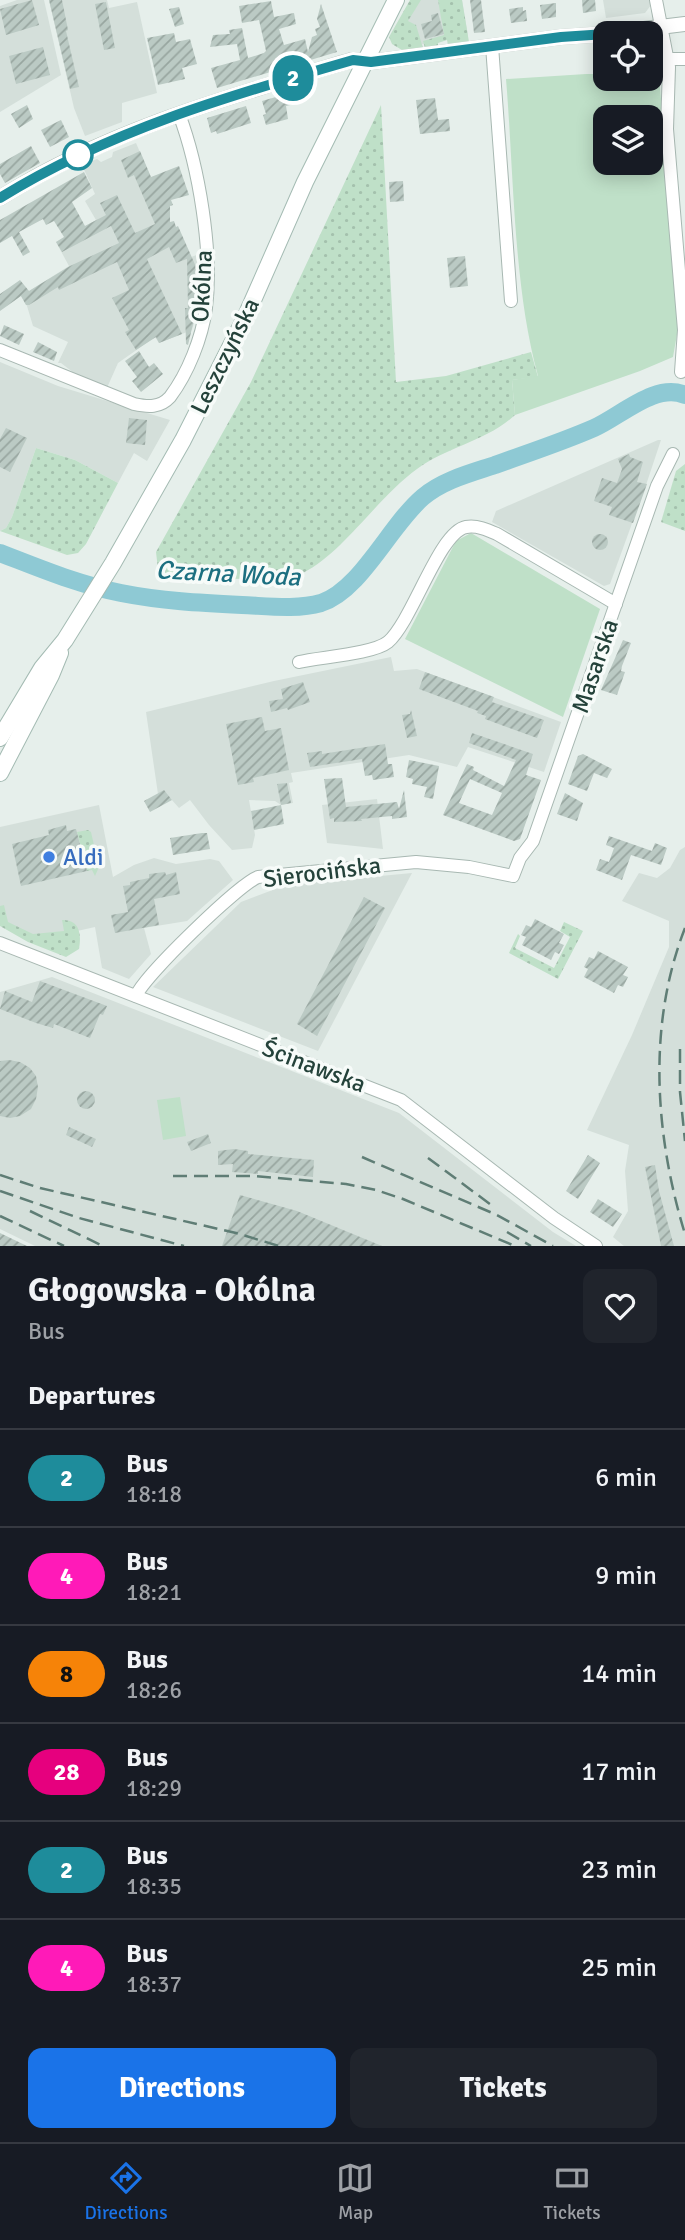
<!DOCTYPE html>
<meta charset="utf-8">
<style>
body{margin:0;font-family:Signika,sans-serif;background:#20242c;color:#f1f3f6;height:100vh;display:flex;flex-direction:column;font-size:26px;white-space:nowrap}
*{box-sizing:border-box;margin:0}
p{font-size:23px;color:#9ea1a6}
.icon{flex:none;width:38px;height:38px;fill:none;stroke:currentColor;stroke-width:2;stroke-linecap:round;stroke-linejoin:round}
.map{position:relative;height:1246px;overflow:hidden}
.drawer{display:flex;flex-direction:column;background:#171b24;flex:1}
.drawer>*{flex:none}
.badge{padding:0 14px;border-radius:23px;font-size:24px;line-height:46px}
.tools{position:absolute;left:593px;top:21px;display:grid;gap:14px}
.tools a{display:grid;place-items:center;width:70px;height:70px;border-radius:14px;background:#171b24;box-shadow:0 4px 18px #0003;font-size:35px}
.map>.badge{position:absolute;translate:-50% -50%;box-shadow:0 0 0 4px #fff}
h2{padding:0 28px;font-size:26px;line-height:63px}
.round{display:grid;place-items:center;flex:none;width:74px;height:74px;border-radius:14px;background:#20242c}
.overview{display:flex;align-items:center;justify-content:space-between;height:119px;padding:0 28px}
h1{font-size:33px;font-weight:700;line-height:52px}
.action{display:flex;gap:14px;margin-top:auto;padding:14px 28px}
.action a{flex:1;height:80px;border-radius:14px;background:#1a73e8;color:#fff;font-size:28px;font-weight:700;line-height:80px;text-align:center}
.action a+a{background:#20242c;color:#f1f3f6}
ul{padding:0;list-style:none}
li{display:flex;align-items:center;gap:21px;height:98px;padding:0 28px;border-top:2px solid #363941}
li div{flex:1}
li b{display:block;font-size:26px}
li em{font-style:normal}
li .badge{min-width:77px;font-weight:700;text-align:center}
.tabs{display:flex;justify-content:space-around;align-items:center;height:98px;border-top:2px solid #363941;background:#171b24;font-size:19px;color:#9ea1a6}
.tabs a{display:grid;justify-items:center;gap:4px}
.tabs .selected{color:#1a73e8}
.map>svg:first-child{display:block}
</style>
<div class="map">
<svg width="685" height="1246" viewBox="0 0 685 1246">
<defs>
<pattern id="grass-dots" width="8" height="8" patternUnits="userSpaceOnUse" patternTransform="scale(1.75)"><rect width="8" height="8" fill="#bfe0c8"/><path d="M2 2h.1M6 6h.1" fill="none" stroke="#a4c1ad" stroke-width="1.8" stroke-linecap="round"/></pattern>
<pattern id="building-hatch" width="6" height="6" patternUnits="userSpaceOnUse" patternTransform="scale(1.75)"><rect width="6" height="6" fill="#bbcac4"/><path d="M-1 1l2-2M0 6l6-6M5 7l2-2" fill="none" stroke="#98a6a0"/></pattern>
</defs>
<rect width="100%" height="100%" fill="#e6efeb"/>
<g fill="#d4dfda">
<path d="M17,0h27l17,75 -61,37v-106z"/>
<path d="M49,0h58l2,8 28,-6 20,91 -35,10v19l-37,14 -11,-28z"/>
<path d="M419,0h43l6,36 -65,12 -4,-15z"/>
<path d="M603,0h46l2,5 -6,8 -39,5z"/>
<path d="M136,143l37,86 3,34 23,-9v51l-7,25 -33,13 -4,-6 -37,26 -12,27 -28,-14 -17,-13h-3l10,-21 -35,-16 -6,-20 -6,-10 48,-30 -13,-24 40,-22 -11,-19 10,-7 -13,-29 15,-6 4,3 11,-5 1,-5z"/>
<path d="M0,362l58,24 112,34 -23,41 -13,-8 -16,30 -43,-23 -39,-12 -24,69 -6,11 -6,3z"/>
<path d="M658,440h3l-15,45 -36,99 -6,2 -112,-64 4,-11z"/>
<path d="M391,657l3,14 23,-2 144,53 -17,50 -76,-25 -11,20 -48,-12 -118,18 2,9 -4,1 4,20 -12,2 -6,-4 -26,-1 6,35 -3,13 -20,2 -23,-25 -19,-25 -11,8 -15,-17 -6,3 -12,-82 128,-31z"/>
<path d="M377,799l6,50 -56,-6 -5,-38z"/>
<path d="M99,805l14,72 21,-12 20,-7 22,6 34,-5 9,2 14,19 -46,41 -43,7 7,26 -22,25 -27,-11 -7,-41 -58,13 -37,-16v-97z"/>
<path d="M685,847v399h-61l-11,-9 15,-26 -3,-40 4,-26 -42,-15 45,-95 37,-88v-26l-47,-20 17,-28 18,5 13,-10 10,-18z"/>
<path d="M412,873l-94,178 -165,-64 88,-85 45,-17z"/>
<path d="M52,977l347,136 154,119 23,14h-541l-35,-17v-237z"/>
</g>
<g fill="url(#grass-dots)">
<path d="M410,0h11l-13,21 8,4 7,23 -21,2 -10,-6 -3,-7z"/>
<path d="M438,0h24l7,42 -21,3 -1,-5 -9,3v3l-13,2 -2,-7 21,-6z"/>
<path d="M381,105l15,277 50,-6 85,-24 7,25 -26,3 3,35c-28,26 -68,32 -98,54 -40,29 -73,83 -114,104 -16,9 -119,5 -144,5l-3,-26 95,-170z"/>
<path d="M36,448l39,12 43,23 -32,61 -8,9 -11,2 -67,-24 6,-3 6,-11z"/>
<path d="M685,464v67l-24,-9 15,-51z"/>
<path d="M88,830l3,2 8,35 -4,9 -3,-6 -5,1 -10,-39z"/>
<path d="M4,905l4,17 25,12 31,-3 -2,-11c17,-1 20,14 17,29l-13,8 -38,-15 -28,-16v-20z"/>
<path d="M564,922l19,9 -25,48 -49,-26 9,-19 2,2 -5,12 39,20 16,-31 -10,-6z"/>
</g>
<g fill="#bfe0c8" fill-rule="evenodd">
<path d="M586,74h19l1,5h45v-5h8l20,249 -6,34 -33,14 -125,44 -3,-35 26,-4c-25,-91 -24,-202 -32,-297zM606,117h45v46h-45z"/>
<path d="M471,533l129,76 -37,108 -158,-78 51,-98z"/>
<path d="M180,1097l6,39 -23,4 -6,-40z"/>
</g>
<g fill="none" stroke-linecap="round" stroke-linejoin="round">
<path stroke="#8ec9d4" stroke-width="18" d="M0,553c39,15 79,32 121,40 40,8 80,10 121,12 25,1 55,5 79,-2 40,-13 69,-78 102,-106 20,-17 48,-24 72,-32 33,-12 67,-23 99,-37 27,-12 62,-46 91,-33"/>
</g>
<g fill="url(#building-hatch)" fill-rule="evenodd">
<path d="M32,0l7,25 -33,10 -6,-26z"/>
<path d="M49,0h13l6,30 -2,1 13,56 -9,2z"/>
<path d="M470,0h11l4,32 -11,1z"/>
<path d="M582,0h13l1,11 -13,2z"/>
<path d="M271,1l3,16 20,-4 2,11 -17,5 5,16 21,-6 3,13 4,-15 5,-2 -2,-6 5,-2 -3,-8 4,-15 16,48 -120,36 -6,-20 29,-8 -3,-16 -27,3 3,-12 17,-1 -1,-4 13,-2 6,30 16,-5 2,-2 -7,-31 -17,3 -3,-17z"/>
<path d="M106,2l9,46 -11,2 -9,-46z"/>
<path d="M556,3v14l-14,2 -2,-14z"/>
<path d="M179,7l5,17 -9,3 -6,-18z"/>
<path d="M523,7v4l3,-1 1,11 -16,2 -2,-14z"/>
<path d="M438,13l6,21 -19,5 -4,-15 11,-3 -1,-6z"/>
<path d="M174,33l2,9 14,-3 7,25 -15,4 3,11 -27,6 -11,-47z"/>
<path d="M43,47l7,28 -34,9 -7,-28z"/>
<path d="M300,90l3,12 -17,4 2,13 -22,6 -3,-10 3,-1 -4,-13z"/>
<path d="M435,98l3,22 11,-1 1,12 -30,3 -4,-34z"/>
<path d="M27,105l6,14 -14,9 -8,-14z"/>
<path d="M246,106l5,17 -34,11 -1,-3 -5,2 -4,-15z"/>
<path d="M61,120l8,17 -19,10 -9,-17z"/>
<path d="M31,146l9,17 -35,20 -5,-9v-10z"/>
<path d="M140,151l11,26 28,-11 10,29 -18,5 2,5 -3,1v16l4,-1 2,6 2,-1 19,43h2l-2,38 -9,38 -2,-1 -1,-36h3l-1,-49 -11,4 -7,-16 -22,12 35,75 -23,9 -3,-6 -20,13 -11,-18 4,-2 -17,-32 17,-8 -12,-28 -58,28 -1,-3 -29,18h-3l-5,-9 -21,15v-17l20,-14 9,11 41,-25 49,-23 -8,-17 -49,26 -6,-10 8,-5 -10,-16 -8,4 -3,-6 -24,13 11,20 -7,4 -11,-20 -12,7v-23l84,-48 8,16 -20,14 13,24 21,-11 -6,-12 17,-8 18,38 20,-9 -21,-49 -6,3 -7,-18z"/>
<path d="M403,181l1,20 -14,1 -1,-20z"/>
<path d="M465,256l3,30 -18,2 -3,-30z"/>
<path d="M4,325l20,9 -5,11 -19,-9z"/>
<path d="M38,342l19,10 -3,9 -21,-9z"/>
<path d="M139,351l10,16 5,-4 9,11 -22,18 -9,-11 5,-4 -12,-16z"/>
<path d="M129,418l18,2 -2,25 -19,-2z"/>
<path d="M6,428l21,10 -17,34 -10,-5v-28z"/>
<path d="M629,454l1,3 13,5 -6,20 10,2 -14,39 -24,-8 3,-8 -18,-6 8,-23 15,5 5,-14 -4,-10z"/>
<circle cx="600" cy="542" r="8"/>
<path d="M623,640l8,3 -9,23 -1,5 4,1 -8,23 -16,-5z"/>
<path d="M425,672l69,25 -2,5 52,18 -7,18 -52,-19 1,-3 -9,-3 1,-2 -59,-22z"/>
<path d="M303,682l7,20 -22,8 -1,-2 -16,4 -2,-11 14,-2 -2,-10z"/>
<path d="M411,710l6,26 -10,2 -5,-23 8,-1z"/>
<path d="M262,717l3,14 16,-3 8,42 -36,8 1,4 -16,3 -12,-61z"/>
<path d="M472,733l61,21 -7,21 15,5 -21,59 -6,2 -71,-26 24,-51 7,3 -1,3 31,16 12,-26 -47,-17zM470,779l32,14 -10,22 -33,-12z"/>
<path d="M385,744l3,20h4l2,13 -21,3 -1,-5 -7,1 -3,-17 -52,8 -3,-14 15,-2v3z"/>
<path d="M583,754l29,15 -5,9 -13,-5 -7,18 -19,-7 10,-28z"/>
<path d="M409,760l30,6 -6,33 -9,-2 3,-10 -15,-3 1,-5 -7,-2z"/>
<path d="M342,778l4,29 51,-5 2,7 5,-19 3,27 -15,2v-3l-31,3 1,2 -28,1v-4l-4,1 -6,-40z"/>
<path d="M287,783l4,20 -10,2 -4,-21z"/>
<path d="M164,790l8,10 -22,12 -6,-11z"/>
<path d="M565,793l18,10 -6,18 -20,-7z"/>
<path d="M281,805l3,19 -30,6 -3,-19z"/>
<path d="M66,825l1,6 9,-2 11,42 -66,15 -9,-42 37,-9 -1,-5z"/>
<path d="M202,833h5l3,16 -37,6 -3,-17z"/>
<path d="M609,836l43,15 3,-8 12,5 -6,17 -30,-10 -9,25 -26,-10 4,-11 9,3 5,-14 -8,-3z"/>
<path d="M165,872l1,3 10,-3 4,22 -26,5 5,26 -44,8 -4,-18 17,-3 -5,-26 7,-1v-3l19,-4v-4z"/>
<path d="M364,897l21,11 -68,128 -20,-12z"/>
<path d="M535,919l29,15 -5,9 5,2 -5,9 -4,-2 -4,8 -29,-15 4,-8 -5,-2 5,-10 5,2z"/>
<path d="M598,951l30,16 -5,8 5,2 -5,10 -5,-2 -4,8 -30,-16 4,-8 -4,-2 5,-10 5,2z"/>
<path d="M40,981l67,25 -4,9 -3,-1 -10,24 -36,-14 -1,4 -17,-5 -36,-14 5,-18 27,11z"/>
<path d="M9,1060l11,2 10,6 6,8 2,11 -2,12 -5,10 -11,7 -10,2 -10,-2v-55z"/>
<circle cx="86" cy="1100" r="9"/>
<path d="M69,1127l27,12 -4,8 -26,-12z"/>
<path d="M208,1134l3,9 -20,8 -4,-9z"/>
<path d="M234,1149l14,2v3l66,6 -1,17 -55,-6v3l-26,-2 1,-8 -15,1v-14z"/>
<path d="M588,1155l12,8 -22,36 -12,-8z"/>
<path d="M655,1165l4,26 15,55h-13l-2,-10 -14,-69z"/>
<path d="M240,1195l57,16 85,35h-160z"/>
<path d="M598,1199l24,15 -9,13 -23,-15z"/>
<path d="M0,1233l27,13h-27z"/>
</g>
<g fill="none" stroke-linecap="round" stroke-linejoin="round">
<g stroke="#a8b8b2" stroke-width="14">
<g id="minor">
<path d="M656,0l13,67 -2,62 17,201 -3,42"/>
<path d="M492,46l19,255"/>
<path d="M668,59h17"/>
<path d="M0,350l134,54c14,3 26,4 36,-7 18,-24 32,-59 36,-89 7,-56 -7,-141 -27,-194"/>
<path d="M299,662c21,-5 74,-8 89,-20 25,-22 51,-110 78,-115 11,-2 22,3 31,7l119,70"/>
<path d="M0,943l401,157 153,118 42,28"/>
<path d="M136,996c8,-20 102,-111 122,-119l158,-15 53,5 44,9 7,-18 13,-17 124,-355 16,-32"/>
</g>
</g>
<g stroke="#a8b8b2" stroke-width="16">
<g id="tertiary">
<path d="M611,33l74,-9"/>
<path d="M0,198c107,-68 231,-102 352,-138l19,2 190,-25 45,-3"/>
</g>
</g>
<g stroke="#a4bbb3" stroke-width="18">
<g id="secondary">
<path d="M0,738l42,-70 23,-28 48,-77 70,-123 63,-124 59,-134 91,-182"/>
<path d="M0,773l51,-98 9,-22"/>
</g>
</g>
<use href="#minor" stroke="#fff" stroke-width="12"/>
<use href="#tertiary" stroke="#fff" stroke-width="14"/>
<use href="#secondary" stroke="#fff" stroke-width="16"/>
<g stroke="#5f7d75" stroke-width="2.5" stroke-dasharray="14 7" stroke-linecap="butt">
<path d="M685,928c-38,97 -30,208 0,306"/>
<path d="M680,1049v43l5,49"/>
<path d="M362,1157l135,58 56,31"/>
<path d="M428,1158l66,49"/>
<path d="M0,1175l40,13 196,45 43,13"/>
<path d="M173,1176h82l91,8 30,6 27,9 112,47"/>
<path d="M0,1191l79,27 105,28"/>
<path d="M30,1211l73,35"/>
<path d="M0,1216l64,30"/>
<path d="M507,1232l24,14"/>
</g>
</g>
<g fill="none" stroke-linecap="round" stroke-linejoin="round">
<g stroke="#fff" stroke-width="16">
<path id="line" d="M0,198c108,-67 231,-103 353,-138l18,2 190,-25 45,-3"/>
</g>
<use href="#line" stroke="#1e8c9b" stroke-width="10"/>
</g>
<circle fill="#fff" stroke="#1e8c9b" stroke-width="3.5" cx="78" cy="155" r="14"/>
<circle fill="#3f7fe0" stroke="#f7fbf9" stroke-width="2.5" cx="49" cy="857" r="7"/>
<g text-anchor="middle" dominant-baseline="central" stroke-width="7" stroke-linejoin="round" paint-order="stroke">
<g font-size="24" fill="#24423a" stroke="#f7fbf9">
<text transform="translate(202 286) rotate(-87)">Okólna</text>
<text transform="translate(225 356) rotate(-64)">Leszczyńska</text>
<text transform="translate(595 666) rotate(-71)">Masarska</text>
<text transform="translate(322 872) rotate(-7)">Sierocińska</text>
<text transform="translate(314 1066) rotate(21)">Ścinawska</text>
</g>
<g font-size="24" fill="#366cbe" stroke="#f7fbf9" text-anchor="start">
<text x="63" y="857">Aldi</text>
</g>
<g font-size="26" font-style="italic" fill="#1c6f80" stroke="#f7fbf9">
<text transform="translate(228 574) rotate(3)">Czarna Woda</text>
</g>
</g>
</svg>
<div class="tools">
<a><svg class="icon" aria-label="locate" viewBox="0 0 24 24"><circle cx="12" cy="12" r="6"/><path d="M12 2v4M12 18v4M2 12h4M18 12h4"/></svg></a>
<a><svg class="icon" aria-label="layers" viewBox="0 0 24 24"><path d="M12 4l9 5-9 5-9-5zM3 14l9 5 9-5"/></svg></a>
</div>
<b class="badge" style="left:293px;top:78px;background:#1e8c9b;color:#fff">2</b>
</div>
<section class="drawer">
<div class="overview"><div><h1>Głogowska - Okólna</h1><p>Bus</p></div><a class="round"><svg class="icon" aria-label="heart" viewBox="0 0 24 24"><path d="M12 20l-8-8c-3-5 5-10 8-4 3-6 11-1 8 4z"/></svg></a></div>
<h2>Departures</h2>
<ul>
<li><span class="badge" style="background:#1e8c9b;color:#fff">2</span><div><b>Bus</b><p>18:18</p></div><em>6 min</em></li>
<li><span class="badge" style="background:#ff1ab8;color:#fff">4</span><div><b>Bus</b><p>18:21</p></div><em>9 min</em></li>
<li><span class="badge" style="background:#f68308;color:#111">8</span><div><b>Bus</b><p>18:26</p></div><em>14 min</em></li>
<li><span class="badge" style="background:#e6007e;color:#fff">28</span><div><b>Bus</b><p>18:29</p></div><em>17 min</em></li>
<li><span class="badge" style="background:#1e8c9b;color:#fff">2</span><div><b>Bus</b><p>18:35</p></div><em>23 min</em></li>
<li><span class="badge" style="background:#ff1ab8;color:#fff">4</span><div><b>Bus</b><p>18:37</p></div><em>25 min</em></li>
</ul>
<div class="action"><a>Directions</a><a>Tickets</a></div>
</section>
<nav class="tabs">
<a class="selected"><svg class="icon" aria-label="directions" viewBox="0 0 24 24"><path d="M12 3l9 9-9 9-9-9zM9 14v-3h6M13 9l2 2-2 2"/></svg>Directions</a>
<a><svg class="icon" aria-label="map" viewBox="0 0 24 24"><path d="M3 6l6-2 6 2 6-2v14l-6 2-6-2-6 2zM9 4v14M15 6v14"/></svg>Map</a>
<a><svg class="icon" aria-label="tickets" viewBox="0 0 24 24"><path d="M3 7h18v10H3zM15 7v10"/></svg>Tickets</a>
</nav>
